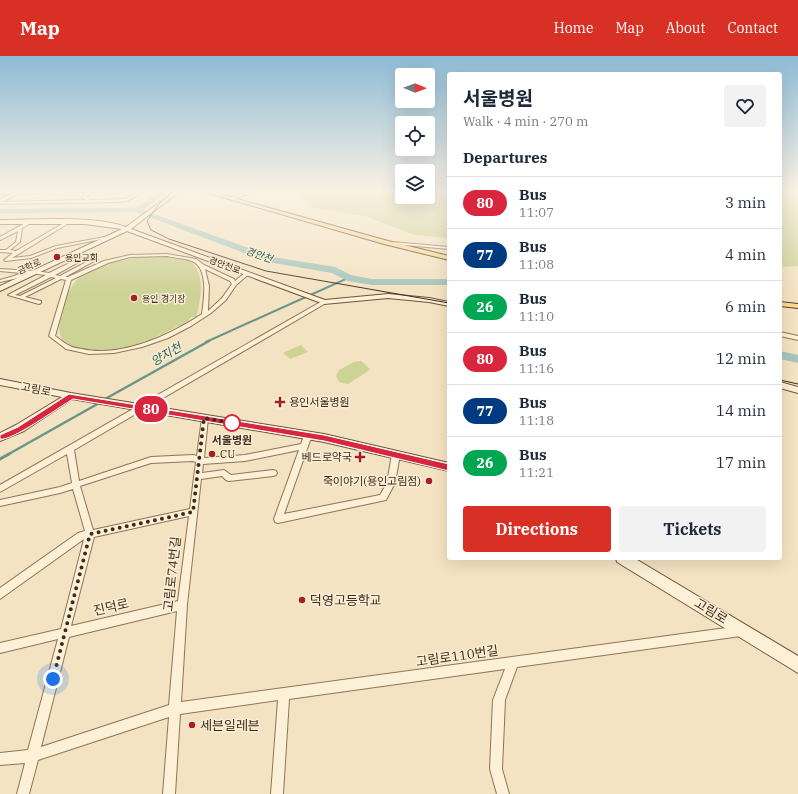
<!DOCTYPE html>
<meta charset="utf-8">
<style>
body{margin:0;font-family:"IBM Plex Serif","Noto Sans KR",serif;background:#f2f2f3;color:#1f2937;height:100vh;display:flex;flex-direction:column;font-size:15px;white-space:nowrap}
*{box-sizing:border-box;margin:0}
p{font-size:13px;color:#747a83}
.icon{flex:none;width:22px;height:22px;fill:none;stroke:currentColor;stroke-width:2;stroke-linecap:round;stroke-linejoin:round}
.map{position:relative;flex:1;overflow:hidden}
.drawer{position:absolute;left:447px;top:16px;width:335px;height:488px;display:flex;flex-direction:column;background:#fff;border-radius:4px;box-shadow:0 4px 16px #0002}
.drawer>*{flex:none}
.badge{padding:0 8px;border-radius:13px;font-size:14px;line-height:26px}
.needle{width:26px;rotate:91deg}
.buttons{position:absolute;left:395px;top:12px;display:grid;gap:8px}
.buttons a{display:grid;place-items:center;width:40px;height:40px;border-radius:4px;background:#fff;box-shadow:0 4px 16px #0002;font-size:20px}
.you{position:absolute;width:20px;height:20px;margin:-10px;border:3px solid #fff;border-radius:50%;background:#1a73e8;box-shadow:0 0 0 6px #1a73e833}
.map>.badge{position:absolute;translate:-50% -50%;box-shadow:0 0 0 2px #fff}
h2{padding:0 16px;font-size:15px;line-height:36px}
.round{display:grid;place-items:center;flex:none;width:42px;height:42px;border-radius:4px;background:#f2f2f3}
.headline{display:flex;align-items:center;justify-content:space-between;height:68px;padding:0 16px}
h1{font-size:19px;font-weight:700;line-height:30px}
.action{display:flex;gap:8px;margin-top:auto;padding:8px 16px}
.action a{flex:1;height:46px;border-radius:4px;background:#d93025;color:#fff;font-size:16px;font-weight:700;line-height:46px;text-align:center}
.action a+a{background:#f2f2f3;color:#1f2937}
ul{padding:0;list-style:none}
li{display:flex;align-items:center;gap:12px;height:52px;padding:0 16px;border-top:1px solid #e0e1e3}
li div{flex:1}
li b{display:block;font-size:15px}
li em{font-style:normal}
li .badge{min-width:44px;font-weight:700;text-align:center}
header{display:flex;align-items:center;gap:24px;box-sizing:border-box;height:56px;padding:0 20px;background:#d93025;color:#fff}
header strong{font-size:19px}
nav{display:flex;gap:22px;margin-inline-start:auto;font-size:14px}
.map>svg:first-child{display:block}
</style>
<header>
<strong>Map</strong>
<nav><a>Home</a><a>Map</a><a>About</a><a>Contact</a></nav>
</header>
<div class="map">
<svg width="798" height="738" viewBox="0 0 798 738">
<rect width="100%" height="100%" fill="#f3e3c2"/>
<g fill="#cdd295">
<path d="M294,134h108v7h26v-7h21v48l-35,-3 -49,-19 -52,-8z"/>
<path d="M780,134h18v76l-18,1z"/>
<path d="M154,200c9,1 30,0 36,5 16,12 11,40 6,56h-4l-10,10 -4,-1c-26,15 -86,39 -113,16 -8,-7 -6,-17 -3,-25 3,-11 5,-26 13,-35 17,-21 54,-24 79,-26z"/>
<path d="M301,289l7,7 -18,7 -7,-6z"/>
<path d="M361,305l9,8 -2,2 -20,13 -9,-2 -3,-6 3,-6 15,-8z"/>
</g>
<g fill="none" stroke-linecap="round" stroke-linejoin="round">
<path stroke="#6a9589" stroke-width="2" d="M206,286l142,-64"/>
<g stroke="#6a9589" stroke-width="2.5">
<path d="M105,343l104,-58"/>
<path d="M7,399l94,-53"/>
</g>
<path stroke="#6a9589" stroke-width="3" d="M0,403l9,-5"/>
<g fill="#a5c5bb" fill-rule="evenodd">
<path d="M163,134h8l-28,20 130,47 62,10 16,8 21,4h77v6h-77l-24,-4 -16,-8 -64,-11 -132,-50 -136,1v-4l135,-1z"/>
<path d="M780,295l18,4v8l-18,-4z"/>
</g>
<g stroke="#8f7457" stroke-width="2">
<g id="street">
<path d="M92,134h4l-10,7 4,3 35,-1 18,-9h4l-20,11 -8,1 -119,2v-2l86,-2 -4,-3z"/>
<path d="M253,134h4l-23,9 -3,-1z"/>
<path d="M69,164l3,1 -60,37 18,-2 26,-10 54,-10 2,1 -55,11 -26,10 -25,3 -2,-1 9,-7 -13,-1v-2h6l10,-8 2,-11 -18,9v-3l29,-16h2v2l-9,5 -2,14 -10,8 6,1z"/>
<path d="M392,186l57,5v2l-56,-5h-1z"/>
<path d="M167,198l29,5 8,6 30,14 1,2 10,-8 4,1 -13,11 -10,15 -15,13 -20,13 -23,12 -26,9 -28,6 -25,1 -23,-5 -17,-13 17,-56 -5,-1 -36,18 16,4v2l-2,1 -31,-9 38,-20 -18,-2 -10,5 -18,4v-2l14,-4 7,-3 -21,-2v-2l36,2 13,2 33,-16 4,1 -31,17 5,1 32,-17 4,1 -31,17h3l36,-16 26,-6zM167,200c8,2 18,2 25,5 17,7 12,39 10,53 -32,21 -81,44 -120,35 -4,-1 -9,-1 -12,-3 -5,-2 -10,-7 -15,-10l16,-56 37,-17 22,-6zM205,213l25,12 2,3 -10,14 -14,13 1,-25zM51,221l5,1 -36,18 -5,-1z"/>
<path d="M324,244l3,2 -1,1 -252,147 5,31 72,-24 42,-2 4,1 5,-38 3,-2 3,2 -4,40 41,-3 56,-11 4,-11h6l1,2 -28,79 96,-19 7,-12 5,-29 1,-2h6l1,2 -5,29 -9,17 -108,23 -3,-1 -1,-3 25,-69 -54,11 -42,3 -1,9 22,-3 7,5 42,-5 3,1 1,2 -1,2 -3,1 -44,5 -3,-1 -4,-4 -21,3 -14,126 -6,97 560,-76 4,1 1,4 -1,4 -4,1 -224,31 -12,33 -3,69 7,25h-12l-7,-25 3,-69 12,-31 -216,30 -6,95h-12l7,-94 -98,14 -5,80h-12l6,-77 -131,43 -9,34h-12l8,-31 -25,2v-12l28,-3 30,-111 -58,14v-10l61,-14 23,-90 -84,60v-11l78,-55 7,-2 -12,-42 -13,4 -60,13v-6l60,-13 12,-4 -5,-29 -67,38v-7zM193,405l3,1 -6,47 -97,21 -13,-44 71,-23zM189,460l-11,85 -107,25 23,-89zM177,555l-8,94 -128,42 28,-110z"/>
<path d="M780,276l18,4v4l-18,-4z"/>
</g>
</g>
<g stroke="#71543a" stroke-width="2">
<g id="secondary">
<path d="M20,134h5l-25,13v-4z"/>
<path d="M177,134h4l-50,39 194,71 63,-6 41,4 20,4v4l-20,-4 -41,-4 -64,6 -197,-73 -127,60v-5l122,-57 -37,-5h-85v-4c35,0 94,-5 126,7z"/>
<path d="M0,323l71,14 253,41 125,29v8l-125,-29 -252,-43 -48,32 -24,10v-8l16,-8 46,-28 -62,-12z"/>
<path d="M780,326l18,5v6l-18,-5z"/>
<path d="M616,502h18l164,98v17l-181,-111z"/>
</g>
</g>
<g stroke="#5d412b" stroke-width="2">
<g id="primary">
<path d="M0,134h89l-3,2 -86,2z"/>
<path d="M198,134h7l183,51 61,15v4l-65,-16z"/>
<path d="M780,246l18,2v4l-18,-2z"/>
</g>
</g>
<use href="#street" fill="#fcf0d7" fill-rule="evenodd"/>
<use href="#secondary" fill="#fcf0d7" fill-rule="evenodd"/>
<use href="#primary" fill="#fad996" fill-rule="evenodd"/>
<g stroke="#3d2c1d" stroke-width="1">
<path d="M175,134l-16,14 -12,17 4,9 18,9 97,32 183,32"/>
<path d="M780,324l18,4"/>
</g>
</g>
<linearGradient id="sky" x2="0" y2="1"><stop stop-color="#8dbbd6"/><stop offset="0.57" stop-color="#faf2e4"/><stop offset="1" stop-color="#faf2e4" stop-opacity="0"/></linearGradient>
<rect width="798" height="237" fill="url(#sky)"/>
<path fill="#d7263d" stroke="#fff" d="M69,338l255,41 125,29 4,3 -4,4 -125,-30 -251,-42c-14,8 -62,43 -73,40v-4l18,-8z"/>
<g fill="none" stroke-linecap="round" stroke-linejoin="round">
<path stroke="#3d2c1d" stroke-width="4" stroke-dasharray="0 7.2" d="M53,623l37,-145 103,-22 11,-94 34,6 -6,-1"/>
</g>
<g fill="#a52024" stroke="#f9edd3" stroke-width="1.5">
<circle cx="57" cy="201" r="4"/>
<circle cx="134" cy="242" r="4"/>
<path d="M278 340h4v4h4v4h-4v4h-4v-4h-4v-4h4z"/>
<circle cx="212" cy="398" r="4"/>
<path d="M358 395h4v4h4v4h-4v4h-4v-4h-4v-4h4z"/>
<circle cx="429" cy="425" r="4"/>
<circle cx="302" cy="544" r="4"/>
<circle cx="192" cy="669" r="4"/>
</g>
<circle fill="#fff" stroke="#d7263d" stroke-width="2" cx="232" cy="367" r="8"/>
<g text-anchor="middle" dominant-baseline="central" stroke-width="3" stroke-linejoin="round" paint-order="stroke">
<g font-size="9" fill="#3d2c1d" stroke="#f9edd3" text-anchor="start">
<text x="65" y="201">용인교회</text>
<text x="142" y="242">용인 경기장</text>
</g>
<g font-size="9" fill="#3d2c1d" stroke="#f9edd3">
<text transform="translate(225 209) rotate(20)">경안천로</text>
<text transform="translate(29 210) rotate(-25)">금학로</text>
</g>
<g font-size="10" font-style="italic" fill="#2a5f5a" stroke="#f9edd3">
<text transform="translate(259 199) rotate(19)">경안천</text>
</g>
<g font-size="11" fill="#3d2c1d" stroke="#f9edd3">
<text transform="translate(36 333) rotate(11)">고림로</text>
</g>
<g font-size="11" fill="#3d2c1d" stroke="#f9edd3" text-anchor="start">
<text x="289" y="346">용인서울병원</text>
<text x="220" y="398">CU</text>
<text x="352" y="401" text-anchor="end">베드로약국</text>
<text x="421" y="425" text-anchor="end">죽이야기(용인고림점)</text>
</g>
<g font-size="11" font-weight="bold" fill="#3d2c1d" stroke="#f9edd3">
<text x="232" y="384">서울병원</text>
</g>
<g font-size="12" font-style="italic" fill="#2a5f5a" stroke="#f9edd3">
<text transform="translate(166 298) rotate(-30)">양지천</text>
</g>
<g font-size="13" fill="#3d2c1d" stroke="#f9edd3">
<text transform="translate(172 518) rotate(-84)">고림로74번길</text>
<text transform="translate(111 551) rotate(-13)">진덕로</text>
<text transform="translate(711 555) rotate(31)">고림로</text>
<text transform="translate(457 600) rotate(-8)">고림로110번길</text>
</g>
<g font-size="13" fill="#3d2c1d" stroke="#f9edd3" text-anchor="start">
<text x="310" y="544">덕영고등학교</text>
<text x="200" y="669">세븐일레븐</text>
</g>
</g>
</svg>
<div class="buttons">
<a><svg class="needle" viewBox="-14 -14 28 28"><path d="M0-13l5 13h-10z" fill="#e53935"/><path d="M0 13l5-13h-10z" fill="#747a83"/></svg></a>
<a><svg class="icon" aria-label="locate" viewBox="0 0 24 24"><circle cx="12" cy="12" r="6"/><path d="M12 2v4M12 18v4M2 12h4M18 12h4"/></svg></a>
<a><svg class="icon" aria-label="layers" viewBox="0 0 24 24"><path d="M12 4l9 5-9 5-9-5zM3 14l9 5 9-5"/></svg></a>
</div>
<div class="you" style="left:53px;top:623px"></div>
<b class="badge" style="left:151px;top:353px;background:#d7263d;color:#fff">80</b>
<section class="drawer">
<div class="headline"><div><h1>서울병원</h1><p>Walk · 4 min · 270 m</p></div><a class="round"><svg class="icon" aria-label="heart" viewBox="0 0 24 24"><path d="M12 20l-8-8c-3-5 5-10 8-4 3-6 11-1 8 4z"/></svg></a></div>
<h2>Departures</h2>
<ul>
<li><span class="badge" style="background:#d7263d;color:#fff">80</span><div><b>Bus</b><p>11:07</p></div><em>3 min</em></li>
<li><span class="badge" style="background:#003b80;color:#fff">77</span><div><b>Bus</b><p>11:08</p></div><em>4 min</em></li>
<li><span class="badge" style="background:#00a651;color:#fff">26</span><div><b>Bus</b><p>11:10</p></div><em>6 min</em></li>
<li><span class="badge" style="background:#d7263d;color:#fff">80</span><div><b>Bus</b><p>11:16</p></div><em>12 min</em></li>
<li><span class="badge" style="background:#003b80;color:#fff">77</span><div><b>Bus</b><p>11:18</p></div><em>14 min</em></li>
<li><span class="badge" style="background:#00a651;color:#fff">26</span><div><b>Bus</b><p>11:21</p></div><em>17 min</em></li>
</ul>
<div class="action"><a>Directions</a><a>Tickets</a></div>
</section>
</div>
